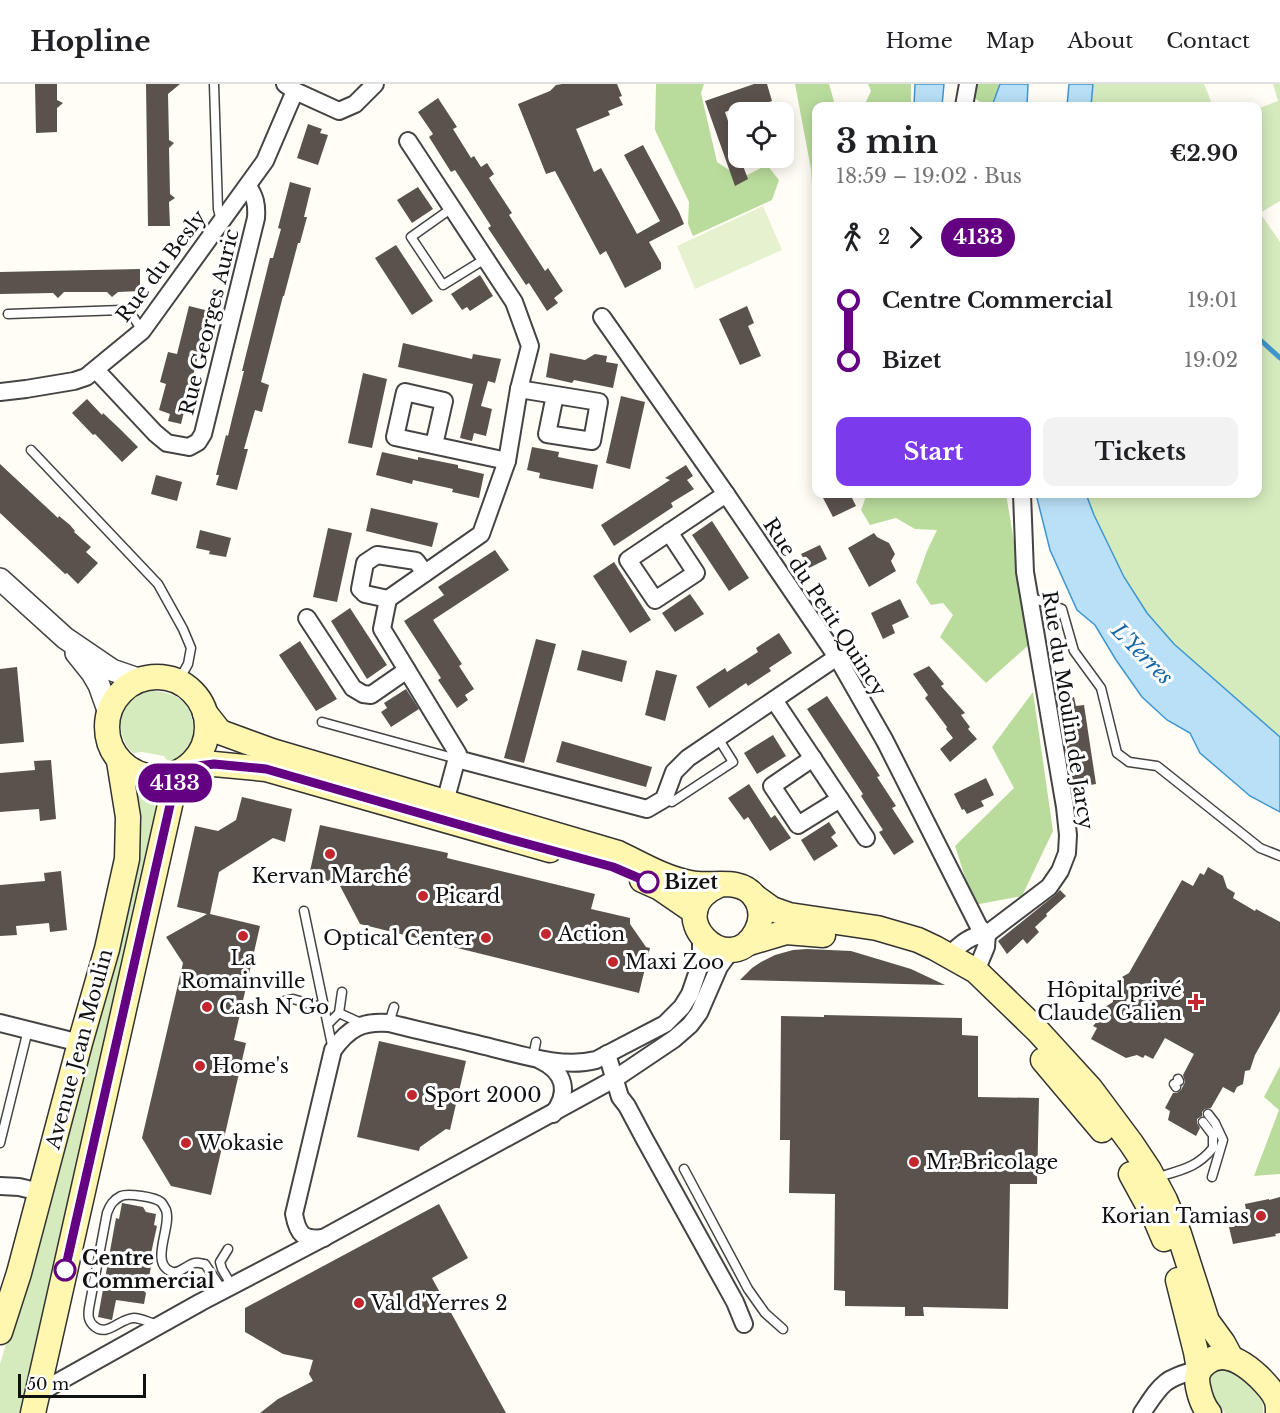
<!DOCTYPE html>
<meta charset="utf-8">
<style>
body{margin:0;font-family:"Libre Baskerville",serif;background:#f2f2f2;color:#202124;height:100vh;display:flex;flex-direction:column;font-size:22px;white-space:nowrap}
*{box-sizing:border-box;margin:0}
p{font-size:20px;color:#757577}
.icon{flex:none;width:33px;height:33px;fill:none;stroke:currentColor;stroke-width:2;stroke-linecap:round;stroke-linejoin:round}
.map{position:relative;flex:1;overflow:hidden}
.sheet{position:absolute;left:812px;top:18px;width:450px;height:396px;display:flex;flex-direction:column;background:#fff;border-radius:12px;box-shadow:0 3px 15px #0003}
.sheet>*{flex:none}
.badge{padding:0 12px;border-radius:20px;font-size:21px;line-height:39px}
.fabs{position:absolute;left:728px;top:18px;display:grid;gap:12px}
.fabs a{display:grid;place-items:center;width:66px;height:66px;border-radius:12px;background:#fff;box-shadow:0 3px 15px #0003;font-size:30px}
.scale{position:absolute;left:18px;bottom:15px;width:128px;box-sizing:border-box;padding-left:6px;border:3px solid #111;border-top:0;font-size:16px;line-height:21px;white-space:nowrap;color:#111;-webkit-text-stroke:4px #fff;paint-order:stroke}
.map>.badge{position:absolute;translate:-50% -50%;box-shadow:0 0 0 3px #fff}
.legs{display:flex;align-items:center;gap:9px;height:66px;padding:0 24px;font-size:20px}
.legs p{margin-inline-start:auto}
.headline{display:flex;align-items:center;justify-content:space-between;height:102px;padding:0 24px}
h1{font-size:33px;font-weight:700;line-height:45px}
.primary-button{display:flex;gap:12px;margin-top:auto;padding:12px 24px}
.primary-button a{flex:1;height:69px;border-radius:12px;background:#7c3aed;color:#fff;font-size:24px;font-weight:700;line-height:69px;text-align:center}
.primary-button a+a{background:#f2f2f2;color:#202124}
ul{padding:0 24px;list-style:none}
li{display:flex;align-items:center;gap:21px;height:60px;font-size:22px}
li i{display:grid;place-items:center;width:9px;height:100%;margin:0 8px;background:currentColor}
li i::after{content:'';width:15px;height:15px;margin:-8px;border:4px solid;border-radius:50%;background:#fff}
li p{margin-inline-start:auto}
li:first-child i{background:linear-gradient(#0000 50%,currentColor 0)}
li:last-child i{background:linear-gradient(currentColor 50%,#0000 0)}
header{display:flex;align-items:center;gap:36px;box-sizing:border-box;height:84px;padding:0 30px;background:#fff;border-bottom:2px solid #e0e0e0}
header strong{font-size:28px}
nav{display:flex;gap:33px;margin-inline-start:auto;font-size:21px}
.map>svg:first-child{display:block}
</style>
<header>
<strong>Hopline</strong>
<nav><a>Home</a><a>Map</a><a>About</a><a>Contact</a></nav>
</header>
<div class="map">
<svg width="1280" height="1329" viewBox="0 0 1280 1329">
<rect width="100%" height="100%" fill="#fffdf5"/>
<g fill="#d5ebbd">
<path d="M1093,0h111l9,22h-122z"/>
<path d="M1273,0h7v117l-20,12 20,29v495l-106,-93 -27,-31 -23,-36 -30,-62 -8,-21h171v-385l21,-8z"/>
<path d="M147,606c12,2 27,2 36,12 14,14 14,41 -2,55 -3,3 -9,4 -13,5l-4,-6 -22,-4 -9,1c-3,-3 -7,-7 -8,-11 -7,-15 -7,-38 8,-48 4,-2 10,-3 14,-4z"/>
<path d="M135,700l30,6 -75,331 -69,292h-21v-49l40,-132z"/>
<path d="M1215,1282l24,4c11,12 27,26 24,43h-37c-13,-12 -26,-32 -11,-47z"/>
</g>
<g fill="#b9dc9c">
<path d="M656,0h48l-3,9 16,69 24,16 26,-13 12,15 -7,20 -79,36 -5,-12 1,-22 -34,-72z"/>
<path d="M795,0h34l6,21 4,1h-23v136l-5,-73z"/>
<path d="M868,0h43v22h-47l7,-15z"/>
<path d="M957,0h43l-9,22h-6z"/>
<path d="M867,410h139l25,149 -45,40 -46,-46 13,-22 -10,-12 -12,2 -15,-23 11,-31 10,-21 -22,-1 -19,-11 -26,7 -9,-15z"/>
<path d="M1033,608l20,139 -31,65 -48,9 -19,-59 59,-58 -22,-41z"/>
<path d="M1280,982v108l-26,2 25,-66 -15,-13z"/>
</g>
<path fill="#e6f2cf" d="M763,122l19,44 -87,39 -18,-43z"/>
<g fill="#b9e0f7" stroke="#3f96cf" stroke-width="1.5">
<path d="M915,0h29l-2,22h-28z"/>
<path d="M1000,0h28l-1,22h-35z"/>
<path d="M1069,0h24l-2,22h-24z"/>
<path d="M1036,410h50l8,21 30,62 23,36 27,31 106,93v75l-30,-16 -50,-43 -10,-20 -23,-13 -25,-23 -26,-37 -21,-35 -18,-15 -27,-60z"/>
</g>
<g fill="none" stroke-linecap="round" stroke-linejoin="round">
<path stroke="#3f96cf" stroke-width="5" d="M1257,253l23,21"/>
</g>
<g fill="#5a524d">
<path d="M35,0h22v16l6,3 -6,5v24l-21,1z"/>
<path d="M146,0h34l-12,10 1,46 5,3 -5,5 1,46 5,4 -6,4 1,24h-22z"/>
<path d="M562,0h55l5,12 -3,1 4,8 -15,6 2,4 -34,14 18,43 7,-4 36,66 23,-13 -36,-66 19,-10 36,67 5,12 -35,18 12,21v6l-36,19 -19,-37 -6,4 -45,-84 -9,3 -28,-70 32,-13 6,-6z"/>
<path d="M754,0h13l5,17 -17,6 -2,-5 -28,10 13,39v7h2l8,21 -13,7 -30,-85z"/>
<path d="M438,14l19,29 -4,2 18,29 3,-2 7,11 6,-4 7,11 -5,4 23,35 -3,2 36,56 3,-3 15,23 -9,7 4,5 -11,8 -18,-28 -3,2 -38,-57 3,-2 -36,-56 -4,2 -22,-35 4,-3 -15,-22z"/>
<path d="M308,40l14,5 -2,4 8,2 -10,30 -21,-7z"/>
<path d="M290,98l21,6 -7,29h3l-7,26h-2l-14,53h-1l-22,86 8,3 -7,27 -7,-2 -11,39h4l-11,41 -21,-5 3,-10h-3l10,-40 2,1 4,-17 12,-48h-2l28,-113h3l8,-29 -3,-1z"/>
<path d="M418,103l15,22 -21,14 -15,-23z"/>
<path d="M396,161l37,56 -21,14 -37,-57z"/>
<path d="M140,185v22l-22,1 -6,5 -5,-5h-43l-6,6 -5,-5 -53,1v-22z"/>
<path d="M480,191l13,21 -23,15 -3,-4 -5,3 -11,-16z"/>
<path d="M189,222l20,5 -28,113 -13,-3 2,-7 -11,-4 7,-26 -6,-2 8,-30 9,2z"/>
<path d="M747,222l7,17 -6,3 13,30 -21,9 -21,-46z"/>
<path d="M403,259l69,16 1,-5 28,5 -6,24 -7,-2 -7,25 11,3 -6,27 -12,-3 -2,8 -12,-3 13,-54 -75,-17z"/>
<path d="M550,269l35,7 10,-6 12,2 -1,6 12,2 -5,24 -39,-8 -2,3 -26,-6z"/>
<path d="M363,289l24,6 -15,69 -24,-5z"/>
<path d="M621,312l24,6 -15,67 -24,-6z"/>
<path d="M87,315l15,16 1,-2 17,16 18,18 -16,15 -27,-28 -2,1 -21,-22z"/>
<path d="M532,363l27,5 -1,5 40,8 -5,24 -54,-11 1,-5 -13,-3z"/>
<path d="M382,368l36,8v-3l40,8v3l26,6 -5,24 -27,-6 1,-3 -40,-9 -1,4 -36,-9z"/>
<path d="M0,380l58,54 1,-2 11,9 5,6 -1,1 17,15 -5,5 12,11 -20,21 -11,-11 -2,1 -65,-61z"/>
<path d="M686,381l7,11 -6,4 7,9 -23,14 2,4 -59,39 -13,-21 69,-45 -5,-2z"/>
<path d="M156,391l26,7 -5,19 -26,-7z"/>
<path d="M821,410h29l6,12 -23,11z"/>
<path d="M371,424l67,15 -6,24 -66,-16z"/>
<path d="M712,437l37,57 -20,13 -37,-56z"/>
<path d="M328,444l24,5 -15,69 -24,-5z"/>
<path d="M200,446l31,8 -5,19 -17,-3 1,-3 -14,-3z"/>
<path d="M874,449l3,4 12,6 6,11 -4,7 5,10 -27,16 -21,-39z"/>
<path d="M820,461l7,14 -18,9 -8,-14z"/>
<path d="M495,466l14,20 -76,50 29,44 -3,2 15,23 -9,6 3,5 -11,8 -19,-28 3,-2 -37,-57 40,-26 -6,-8z"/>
<path d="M614,478l37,58 -21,13 -37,-57z"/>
<path d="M690,510l14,20 -29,18 -13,-19z"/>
<path d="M900,515l9,18 -17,8 3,8 -12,6 -12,-26z"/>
<path d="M350,524l37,57 -20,14 -36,-58z"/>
<path d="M779,549l13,20 -23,15 2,3 -23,15 -2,-3 -37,25 -13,-21 29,-19 2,4 31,-20 -2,-4z"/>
<path d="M536,555l20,5 -32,119 -20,-5z"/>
<path d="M300,557l37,58 -21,12 -37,-56z"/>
<path d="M582,566l45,11 -5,21 -45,-12z"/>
<path d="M929,582l15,18 -3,2 24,27 -4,2 9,12 -2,2 9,10 -27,23 -10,-13 13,-11 -7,-9 1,-2 -22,-29 3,-3 -15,-21z"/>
<path d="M17,583l7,75 -24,2v-75z"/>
<path d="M656,586l21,5 -12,46 -20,-6z"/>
<path d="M406,605l13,20 -28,18 -10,-15 6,-4 -3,-5z"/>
<path d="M827,612l53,80 -3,1 19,29 -4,2 22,34 -20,13 -15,-23 4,-2 -22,-34 2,-2 -56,-85z"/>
<path d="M1074,613l2,9 8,-1 12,79 -22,4 -15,-88z"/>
<path d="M773,651l13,21 -29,18 -13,-21z"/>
<path d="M562,657l90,26 -6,20 -90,-25z"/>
<path d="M51,676l5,59 -16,2 -1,-12 -39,3v-39l35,-3 -1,-9z"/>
<path d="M986,694l8,17 -13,6 3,5 -17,8 -3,-5 -2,1 -8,-16z"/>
<path d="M749,700l22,34 4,-3 16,23 -21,13 -22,-34 -4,3 -16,-22z"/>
<path d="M242,713l50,12 -7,33 -12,-4 -54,34 -9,42 50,12 -26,114 12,3 -35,152 -40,-9 -29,-48 41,-175 -17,-26 41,-23 -30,-7 18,-81 23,5 18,-11z"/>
<path d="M829,738l7,11 -5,4 7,9 -24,15 -13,-21z"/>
<path d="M320,741l128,28 -1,5 148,36 -4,15 39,9v6l16,23 4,1 -11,45 -279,-69 -21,-40 -30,-8z"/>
<path d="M1208,783l15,9 4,12 8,5 -2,5 22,13 1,-2 24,13v89l-25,44 -5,15 -5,1 -2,13 -6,3 -3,6 -11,-6 -12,21 -6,1 -3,3v4l-5,3v4l3,5 -4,8 -28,-16 2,-9 -5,-3 8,-15h4l4,-3 4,-8 -2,-7 11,-21 -29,-16 -12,21 -8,-4 -2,3 -6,-3 -11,3 -35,-19 6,-11 -4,-2 11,-12 1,-7 8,-5v-10l6,-6 3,-9 7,-4 53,-93 11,6 7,-13 4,2z"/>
<path d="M61,787l6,59 -17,2 -1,-9 -33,3 1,9 -17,1v-51l45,-4 -1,-8z"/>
<path d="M1060,806l6,6 -20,18 1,2 -12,11 4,5 -12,12 -4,-5 -16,15 -9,-13 57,-46z"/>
<path d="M807,865l44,2 60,18 34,16 -205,-5 12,-12 9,-6 14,-7 18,-5z"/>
<path d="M824,931l138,3v17l16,1v61l61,1 -2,86h-27l-2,125 -85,-2 1,9h-19v-9l-60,-1v-15l-11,-1 1,-96 -46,-1 1,-53h-10l1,-124 43,1z"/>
<path d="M379,957l87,20 -16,69 -4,-1 -26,18 -1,4 -62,-14z"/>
<path d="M1280,1113v36l-5,1 1,2 -43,8 -4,-17h5l12,-17 -1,-6 24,-5v1z"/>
<path d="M122,1119l21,4 3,5 10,2 -2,11 3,1 -7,32 2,2 -3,18 -3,1 -2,12 2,2 -2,11 -28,-4 -4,20 -14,-3 18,-99 3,1z"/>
<path d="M439,1120l29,54 -36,20 74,135h-246l18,-14 35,-18 -4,-7 4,-14 -30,-6 -38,-22v-24z"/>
</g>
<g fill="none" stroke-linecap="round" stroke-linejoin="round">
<g stroke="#444" stroke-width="11">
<g id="service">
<path d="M214,0l4,125 3,12"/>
<path d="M452,124l-41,29 32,48 42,-26"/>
<path d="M8,230l114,-4 12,8 8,13"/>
<path d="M31,366l127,134 25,45 8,19 -3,16 -10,18"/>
<path d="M1030,513l32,12 12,42 27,37 16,65 12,9 28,4 103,82 20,8"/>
<path d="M322,638l135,37"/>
<path d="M664,715l8,3 61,-40 -15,-24"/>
<path d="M304,827l29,139"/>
<path d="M284,917l9,-2 31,9"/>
<path d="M339,929l24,11"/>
<path d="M389,939l5,-16"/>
<path d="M328,940l11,-11 3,-21"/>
<path d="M533,973l3,-15"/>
<path d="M1178,995l1,2"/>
<path d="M1174,1000l2,3"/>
<path d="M1208,1030l7,9 8,17 -11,37"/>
<path d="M0,1059l28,-113"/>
<path d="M684,1085l64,120 17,24 18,16"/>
<path d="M1165,1091c21,-6 34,-10 48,-27v-13l-10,-13"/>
<path d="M228,1165l-8,13 2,7 10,17"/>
<path d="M158,1241c-8,-2 -17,-7 -24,-7 -14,0 -27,20 -40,8 -6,-5 -6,-11 -5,-18l18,-95c3,-8 6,-13 14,-17 7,-3 34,1 40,6 2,2 4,6 5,8 6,16 -16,52 4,61 9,5 17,-7 25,-8 3,-1 7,1 10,1l18,27"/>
</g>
</g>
<g stroke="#444" stroke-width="20">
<g id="minor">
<path d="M285,0l10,7 44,20 16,-7 20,-20"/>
<path d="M964,22l4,-22"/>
<path d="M408,57l106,161 16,44 -11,43 -12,72 -26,73 -93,65 -6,30 76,125 -13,48"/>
<path d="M602,233l124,177 111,163 48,84 94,186 8,7"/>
<path d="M96,286l59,63 12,10 22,4 9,-5 5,-8 53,-216c1,-14 -1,-21 -8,-32"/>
<path d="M519,305l80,13 -7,39 -45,-7 8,-39"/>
<path d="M0,308l26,-3 48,-8 12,-4 56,-46 123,-170 30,-70"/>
<path d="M434,361l10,-44 -39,-9 -10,45 112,24"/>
<path d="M669,448l27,41 -41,27 -27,-40 98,-66"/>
<path d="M388,515l-23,-5 -5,-5 5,-26 12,-8 39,6 9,12"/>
<path d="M307,534l46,70 10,6 8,1 36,-25"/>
<path d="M774,616l92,138"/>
<path d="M813,674l-41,28 26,39 42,-26"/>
<path d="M457,675l190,50 17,-10 10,-27 14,-14 149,-101"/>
<path d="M987,850l62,-47 11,-16 7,-18 1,-18 -3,-28 -40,-235 -3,-78"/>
<path d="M949,871c12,-11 21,-20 38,-21"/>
<path d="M976,887l10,-24 1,-13"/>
<path d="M0,939l80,20"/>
<path d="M607,970l13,43 7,9 17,32 91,164 9,22"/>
<path d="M540,976c25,12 30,32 13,54"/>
<path d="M0,1102l19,1 21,5"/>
<path d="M324,1154c-21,2 -26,-3 -30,-24l39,-164c16,-22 29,-29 56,-27 32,8 64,15 96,23 34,8 77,23 111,14l69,-36 17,-17 8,-13 11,-32v-27"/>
<path d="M37,1311l21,-13 143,-80 124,-65 291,-159 58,-39 16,-14 9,-12 20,-46 13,-18"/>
<path d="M1142,1329c20,-30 21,-34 57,-44"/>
</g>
</g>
<g stroke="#444" stroke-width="24">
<g id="tertiary">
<path d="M0,495l65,59 47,32 29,10"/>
<path d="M76,569l16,20 7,12 10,28"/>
</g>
</g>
<g stroke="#333" stroke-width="27">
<g id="secondary">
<circle cx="157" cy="643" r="50"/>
<path d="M205,629l15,19 52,19 346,102c23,11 46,25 72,30 21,5 50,-7 65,14 7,11 7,24 1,35 -27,51 -99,-19 -37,-47"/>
<path d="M189,683l25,-3 52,5 284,81"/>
<path d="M642,796l18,8 35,24"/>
<path d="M754,812l18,13 17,6 88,13 41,12 17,8 41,23 61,59 53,58 41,55 18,27 16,30 14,34 28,87 16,22 8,15"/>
<path d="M749,859l37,-11 37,3"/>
<path d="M1043,976l59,70"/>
<path d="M1131,1090l24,44 9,21"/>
<path d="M1178,1196l18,72 3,17"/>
<path d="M0,1248l19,-59 61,-230 27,-94 20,-90 1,-42 -9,-56"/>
<path d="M33,1329l144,-639"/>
<path d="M1209,1329c-6,-7 -9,-16 -11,-26 -2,-10 -1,-17 8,-24 18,-15 39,1 53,14 6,6 14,14 17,22 2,4 2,10 2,14"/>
</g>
</g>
<use href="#service" stroke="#fff" stroke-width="8"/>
<use href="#minor" stroke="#fff" stroke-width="16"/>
<use href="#tertiary" stroke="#fff" stroke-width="21"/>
<use href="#secondary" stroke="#fff6b0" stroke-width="24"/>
</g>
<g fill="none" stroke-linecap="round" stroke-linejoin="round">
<g stroke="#fff" stroke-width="14">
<path id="line-1" d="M65,1186l112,-496 12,-7 25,-3 52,5 240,69 107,29 35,15"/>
</g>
<use href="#line-1" stroke="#640082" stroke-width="9"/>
</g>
<g fill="#c4262e" stroke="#fff" stroke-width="2">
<circle cx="330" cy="770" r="6"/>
<circle cx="423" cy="812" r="6"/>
<circle cx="546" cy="850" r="6"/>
<circle cx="243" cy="852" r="6"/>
<circle cx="486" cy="854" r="6"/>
<circle cx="613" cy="878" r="6"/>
<path d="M1193 909h6v6h6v6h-6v6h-6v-6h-6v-6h6z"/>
<circle cx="207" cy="923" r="6"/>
<circle cx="200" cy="982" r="6"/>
<circle cx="412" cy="1011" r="6"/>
<circle cx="186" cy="1059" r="6"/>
<circle cx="914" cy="1078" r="6"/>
<circle cx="1261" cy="1132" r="6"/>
<circle cx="359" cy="1219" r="6"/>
</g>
<g fill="#fff" stroke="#640082" stroke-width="3">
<circle cx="648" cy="798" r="10"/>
<circle cx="65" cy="1186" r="10"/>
</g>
<g text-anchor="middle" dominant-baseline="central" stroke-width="6" stroke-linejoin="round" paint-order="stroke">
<g font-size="20" fill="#111" stroke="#fff">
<text transform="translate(161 182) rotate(-53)">Rue du Besly</text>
<text transform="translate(209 238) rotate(-76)">Rue Georges Auric</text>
<text transform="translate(825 523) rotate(57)">Rue du Petit Quincy</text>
<text transform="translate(1068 626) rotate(81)">Rue du Moulin de Jarcy</text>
<text transform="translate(79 965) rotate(-75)">Avenue Jean Moulin</text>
</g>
<g font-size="20" fill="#111" stroke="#fff" text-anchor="start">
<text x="330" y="792" text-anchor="middle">Kervan Marché</text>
<text x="435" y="812">Picard</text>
<text x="558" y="850">Action</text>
<text x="474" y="854" text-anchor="end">Optical Center</text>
<text x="243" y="874" text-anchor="middle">La<tspan x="243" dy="23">Romainville</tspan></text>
<text x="625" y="878">Maxi Zoo</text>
<text x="1182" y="906" text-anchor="end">Hôpital privé<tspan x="1182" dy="23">Claude Galien</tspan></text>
<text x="219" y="923">Cash N Go</text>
<text x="212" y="982">Home's</text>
<text x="424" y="1011">Sport 2000</text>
<text x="198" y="1059">Wokasie</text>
<text x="926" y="1078">Mr.Bricolage</text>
<text x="1249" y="1132" text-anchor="end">Korian Tamias</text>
<text x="371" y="1219">Val d'Yerres 2</text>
</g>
<g font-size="20" font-weight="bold" fill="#111" stroke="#fff" text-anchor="start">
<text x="664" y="798">Bizet</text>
<text x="82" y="1174">Centre<tspan x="82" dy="23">Commercial</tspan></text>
</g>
<g font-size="21" font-style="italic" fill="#1768a6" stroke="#fff">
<text transform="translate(1142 570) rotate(45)">L'Yerres</text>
</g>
</g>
</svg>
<div class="fabs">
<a><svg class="icon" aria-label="locate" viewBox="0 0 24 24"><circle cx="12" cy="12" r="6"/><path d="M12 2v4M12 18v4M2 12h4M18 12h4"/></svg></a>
</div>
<div class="scale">50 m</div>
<b class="badge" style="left:175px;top:699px;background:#640082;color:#fff">4133</b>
<section class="sheet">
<div class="headline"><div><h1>3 min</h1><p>18:59 – 19:02 · Bus</p></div><b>€2.90</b></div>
<div class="legs"><svg class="icon" aria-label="walk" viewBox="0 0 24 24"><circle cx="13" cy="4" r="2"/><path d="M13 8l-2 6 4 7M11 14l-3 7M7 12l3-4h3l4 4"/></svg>2<svg class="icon" aria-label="forward" viewBox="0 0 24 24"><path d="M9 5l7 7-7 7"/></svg><b class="badge" style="background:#640082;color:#fff">4133</b></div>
<ul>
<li><i style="color:#640082"></i><b>Centre Commercial</b><p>19:01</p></li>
<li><i style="color:#640082"></i><b>Bizet</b><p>19:02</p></li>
</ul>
<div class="primary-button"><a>Start</a><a>Tickets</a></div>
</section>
</div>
